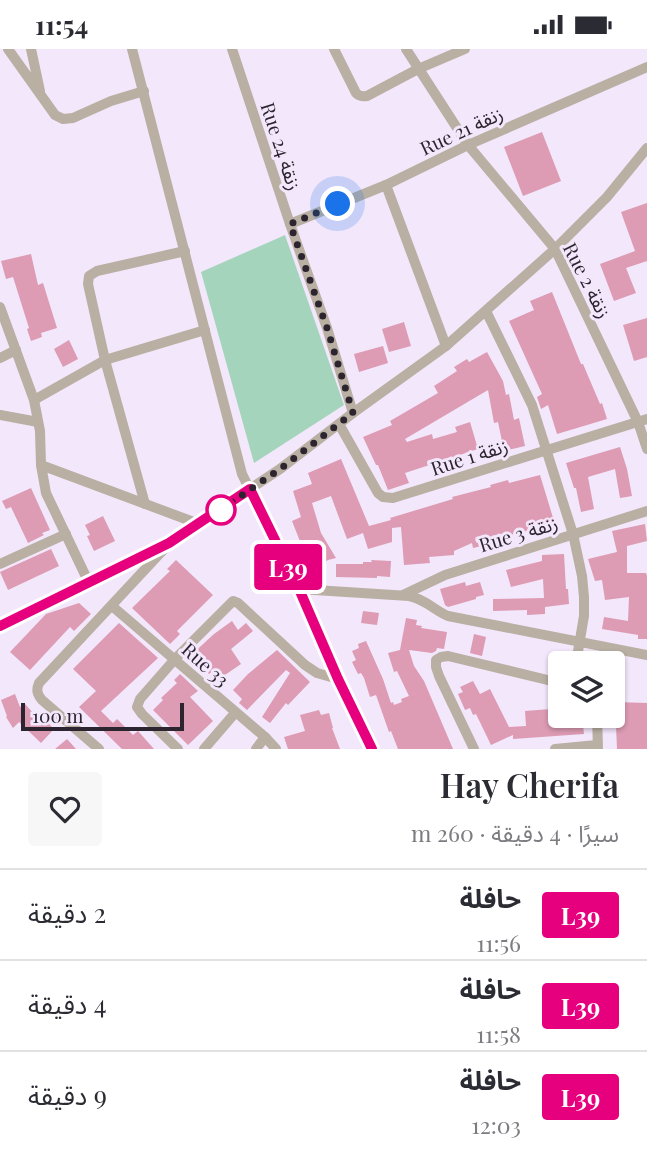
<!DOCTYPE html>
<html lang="ar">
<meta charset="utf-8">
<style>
body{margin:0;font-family:"Playfair Display","Noto Sans Arabic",serif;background:#f7f7f7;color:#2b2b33;direction:rtl;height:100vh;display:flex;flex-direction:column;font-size:26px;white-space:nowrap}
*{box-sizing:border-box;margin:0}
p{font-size:23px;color:#7c7c81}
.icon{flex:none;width:38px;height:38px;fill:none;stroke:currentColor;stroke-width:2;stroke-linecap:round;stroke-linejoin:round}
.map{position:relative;height:700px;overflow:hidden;direction:ltr}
.sheet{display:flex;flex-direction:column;background:#fff;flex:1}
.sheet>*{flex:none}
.badge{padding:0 14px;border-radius:5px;font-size:24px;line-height:46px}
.buttons{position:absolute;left:548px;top:602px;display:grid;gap:14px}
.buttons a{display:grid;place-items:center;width:77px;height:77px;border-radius:7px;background:#fff;box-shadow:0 2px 5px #0004;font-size:35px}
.scale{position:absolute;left:21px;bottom:18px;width:163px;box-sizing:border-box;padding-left:7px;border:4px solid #2c2530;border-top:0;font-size:19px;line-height:24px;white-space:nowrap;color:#2c2530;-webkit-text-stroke:5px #f3e7fb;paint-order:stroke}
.you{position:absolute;width:35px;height:35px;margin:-18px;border:5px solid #fff;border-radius:50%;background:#1a73e8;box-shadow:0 0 0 10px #1a73e833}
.map>.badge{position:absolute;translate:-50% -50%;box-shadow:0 0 0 4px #fff}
.round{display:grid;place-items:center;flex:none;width:74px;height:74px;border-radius:7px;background:#f7f7f7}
.head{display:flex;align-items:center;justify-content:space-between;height:119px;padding:0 28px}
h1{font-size:33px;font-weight:600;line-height:52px}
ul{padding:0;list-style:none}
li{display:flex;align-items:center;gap:21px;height:91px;padding:0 28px;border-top:2px solid #e1e1e2}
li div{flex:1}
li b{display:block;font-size:26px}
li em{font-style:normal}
li .badge{min-width:77px;font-weight:700;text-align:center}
.status{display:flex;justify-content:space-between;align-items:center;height:49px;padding:0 35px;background:#fff;direction:ltr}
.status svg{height:19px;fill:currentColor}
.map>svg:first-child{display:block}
</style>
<div class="status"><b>11:54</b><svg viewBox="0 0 49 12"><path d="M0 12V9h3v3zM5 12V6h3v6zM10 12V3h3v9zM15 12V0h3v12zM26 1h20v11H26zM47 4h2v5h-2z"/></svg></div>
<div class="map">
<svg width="647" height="700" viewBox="0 0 647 700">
<rect width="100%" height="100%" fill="#f3e7fb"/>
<path fill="#a4d5bc" d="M285,186l59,170 -90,58 -53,-191z"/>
<g fill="#dd9bb4">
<path d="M542,83l19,49 -38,15 -19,-49z"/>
<path d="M647,154v58l-21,7 10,25 -22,8 -14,-37 35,-13 -14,-39z"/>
<path d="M31,205l7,31 5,-2 14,45 -16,5 1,4 -11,4 -4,-12 2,-1 -16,-51 -7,2 -5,-18z"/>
<path d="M552,243l29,72h2l17,40 2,-1 5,16 -50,15 -9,-29 -7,4 -4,-12 5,-3 -33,-73 25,-11 -4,-9z"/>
<path d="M647,269v39l-13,4 -11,-36z"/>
<path d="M404,273l7,24 -22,6 -7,-23z"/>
<path d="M69,291l9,19 -15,8 -9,-18z"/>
<path d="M383,297l5,17 -29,9 -5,-18z"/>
<path d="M487,303l16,29 3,14 3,-1 5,26 5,-2 6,28 -21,5 -6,-29 -4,1 -6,-33 -83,49 2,3 25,-8 1,5 24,-7 -2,-5 15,-5 8,27 -73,24 4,10 -21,7 -10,-25h-2l-13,-28 29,-12 -2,-4 48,-28 -4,-7 23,-15 -3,-4 13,-8 2,3z"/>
<path d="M620,398l7,22 5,27 -12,2 -5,-29 -27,8 6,32 -13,3 -5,-24h-2l-8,-25z"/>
<path d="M341,410l28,67 22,-6 -1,-2 63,-19 -1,-2 39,-10 -1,-2 18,-5 1,3 31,-8 14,46 -20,4 1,4 -38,9 1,4 -25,6 -1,-5 -18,8v4l-25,2 1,6 -26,2 -3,-38 -9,1v14l-24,7 -5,-16 -16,6 -16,-43 -19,7 9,30 15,25 -8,2 -20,13 -11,-20 6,-4 -11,-28 9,-4 -8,-26 19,-7 -4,-11z"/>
<path d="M31,439l19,42 -8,3 2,2 -16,8 -17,-36 -5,2 -4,-8z"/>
<path d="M103,467l12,25 -21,10 -7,-15 3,-1 -5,-10z"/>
<path d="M645,475l2,17 -20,5v27h19l1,3v63h-9v-4l-36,-6 2,-12 24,4 1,-24 -24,3 -3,-20 -7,1 -7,-22 29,-7 -5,-21z"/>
<path d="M51,500l8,17 -51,24 -8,-18z"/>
<path d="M564,505l2,35h2l1,15 -24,3v7l-18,1v-5l-34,1v-12l51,-1 -1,-19 -32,8 -5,-17 36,-9v-6z"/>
<path d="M176,511l37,35 -36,36 3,3 -10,10 -38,-36 38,-37 -3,-2z"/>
<path d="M371,511l20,1 -1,16 -13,-1v2l-41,-1v-13h27v-2h9z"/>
<path d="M465,533l1,4 14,-4 4,13 -8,2v2l-28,8 -3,-2 -5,-16z"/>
<path d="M79,554l12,11 -17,17 -4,-4 -40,43 -20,-18 36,-38z"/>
<path d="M363,562l16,2 -2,12 -16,-2z"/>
<path d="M406,569l11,2 -1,5 6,1 -1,2 26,4 -3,17 -7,-1 -1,3 -4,2 -23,-3 5,16 10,15 29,68h-55l-7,-18 -2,1 -13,-37 -6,2 -6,-19 -3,-5 -3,1 -6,-12 4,-2 -4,-9 7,-3 -1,-4 8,-3 17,38 8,24 2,-1 1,3 8,-3 -1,-3 8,-3 -12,-25 -3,1 -6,-19 12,-3z"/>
<path d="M232,572l6,9 8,-7 7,8 -22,18 10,15 -19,13 -6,-9 -7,6 -19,-18 24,-22z"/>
<path d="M119,574l39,35 -57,53 12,12 4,-4 16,16 5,-4 16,18h-32l-43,-42 17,-16 -23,-22z"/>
<path d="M474,585l12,3 -4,19 -12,-3z"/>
<path d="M277,601l33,32 -22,23 -2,-2 -16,20 -8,-6 28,-44 -4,-3 -39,40 -8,-7 3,-4 -9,-9 15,-16z"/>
<path d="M180,625l18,17 -8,6 23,24 -25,24 -35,-35 10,-10 -2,-2 16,-15 -3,-3z"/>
<path d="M473,632l7,13 10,-5 19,38 17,-1 -1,-15 26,-2v-4h9v11h22l2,18 -71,5v-4l-22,10 -15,-31 -3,1 -3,-7 -5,2 -7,-16 5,-2 -3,-5z"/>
<path d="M15,645l5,13 5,-3 18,20 3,-3 8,8 -13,14 -22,-21 -6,6 -7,-11 1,-1 -6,-16z"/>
<path d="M615,653l32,1v46h-30z"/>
<path d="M319,661l2,5 8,-2 4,15h-1l8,21h-52l-4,-12 21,-6 -5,-16z"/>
<path d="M67,690l9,10h-21z"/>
</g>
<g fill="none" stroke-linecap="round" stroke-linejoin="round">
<g stroke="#b9afa2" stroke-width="10">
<path d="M8,0l47,66 8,4 10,-1 38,-17 33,-10"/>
<path d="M31,0l9,42"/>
<path d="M132,0l110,425 57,115 39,90 34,70"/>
<path d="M232,0l58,175 37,104 26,85"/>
<path d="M334,0l22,44c3,3 6,4 11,3l51,-27 47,-20"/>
<path d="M406,0l62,96 87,104 83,173 9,27"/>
<path d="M386,136l60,161"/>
<path d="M290,175l96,-39 82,-40 179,-78"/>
<path d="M0,258l34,93 6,31 1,34 5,28 43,90"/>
<path d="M486,262l46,94 41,129 9,42 2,21v19l-8,47"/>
<path d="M0,309l16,-8"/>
<path d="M34,351l71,-40 100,-30"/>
<path d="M0,366l38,7"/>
<path d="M339,375l39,69 5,4 10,1 254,-79"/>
<path d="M41,416l158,59"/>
<path d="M145,455l-40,-144 -17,-76 1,-8 8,-5 88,-20"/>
<path d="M0,515l66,-30"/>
<path d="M299,540l110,7c16,3 25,14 39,20l199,39"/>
<path d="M403,546l42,-20 202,-64"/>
<path d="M112,557l153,131 11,12"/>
<path d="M0,577l169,-83 111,-74 73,-56 93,-67 109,-97 52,-52 40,-49"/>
<path d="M597,667l1,33"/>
<path d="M99,700l-57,-49c-5,-6 -6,-10 -3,-17l125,-134"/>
<path d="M178,700l-36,-35 -5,-7 3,-8 35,-40 58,-58 5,2 67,62 12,8 21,6"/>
<path d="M204,700l31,-36"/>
<path d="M256,700l9,-12"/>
<path d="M474,700l-35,-73 -3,-9v-7l5,-3 7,-1 112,27"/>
<path d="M555,700l42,-4"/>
</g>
</g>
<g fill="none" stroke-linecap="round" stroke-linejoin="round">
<g stroke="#fff" stroke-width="16">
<path id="line" d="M0,577l169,-83 81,-54 49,100 39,90 34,70"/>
</g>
<use href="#line" stroke="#e6007e" stroke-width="10"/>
<path stroke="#2c2530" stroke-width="7" stroke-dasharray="0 12.6" d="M221,461l-5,3 64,-44 73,-56 -26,-85 -37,-104 48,-20"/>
</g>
<circle fill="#fff" stroke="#e6007e" stroke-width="3.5" cx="221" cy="461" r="14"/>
<g text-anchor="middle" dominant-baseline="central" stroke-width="6" stroke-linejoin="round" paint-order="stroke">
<g font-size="19" fill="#2c2530" stroke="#f3e7fb">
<text transform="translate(461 81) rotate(-25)">Rue 21 زنقة</text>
<text transform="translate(282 97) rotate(72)">Rue 24 زنقة</text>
<text transform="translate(588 231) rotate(63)">Rue 2 زنقة</text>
<text transform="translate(469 407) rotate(-18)">Rue 1 زنقة</text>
<text transform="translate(518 484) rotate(-17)">Rue 3 زنقة</text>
<text transform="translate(206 615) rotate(42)">Rue 33</text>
</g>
</g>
</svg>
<div class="buttons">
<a><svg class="icon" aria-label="layers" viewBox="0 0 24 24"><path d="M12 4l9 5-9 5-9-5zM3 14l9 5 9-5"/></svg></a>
</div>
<div class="scale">100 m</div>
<div class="you" style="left:338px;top:155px"></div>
<b class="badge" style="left:288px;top:518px;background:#e6007e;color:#fff">L39</b>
</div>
<section class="sheet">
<div class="head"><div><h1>Hay Cherifa</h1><p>سيرًا · 4 دقيقة · 260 m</p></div><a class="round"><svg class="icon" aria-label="heart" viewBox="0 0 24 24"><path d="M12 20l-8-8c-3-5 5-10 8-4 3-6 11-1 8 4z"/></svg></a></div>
<ul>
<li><span class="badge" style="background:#e6007e;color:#fff">L39</span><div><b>حافلة</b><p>11:56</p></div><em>2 دقيقة</em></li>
<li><span class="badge" style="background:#e6007e;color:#fff">L39</span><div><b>حافلة</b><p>11:58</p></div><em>4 دقيقة</em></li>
<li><span class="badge" style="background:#e6007e;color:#fff">L39</span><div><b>حافلة</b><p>12:03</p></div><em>9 دقيقة</em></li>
</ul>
</section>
